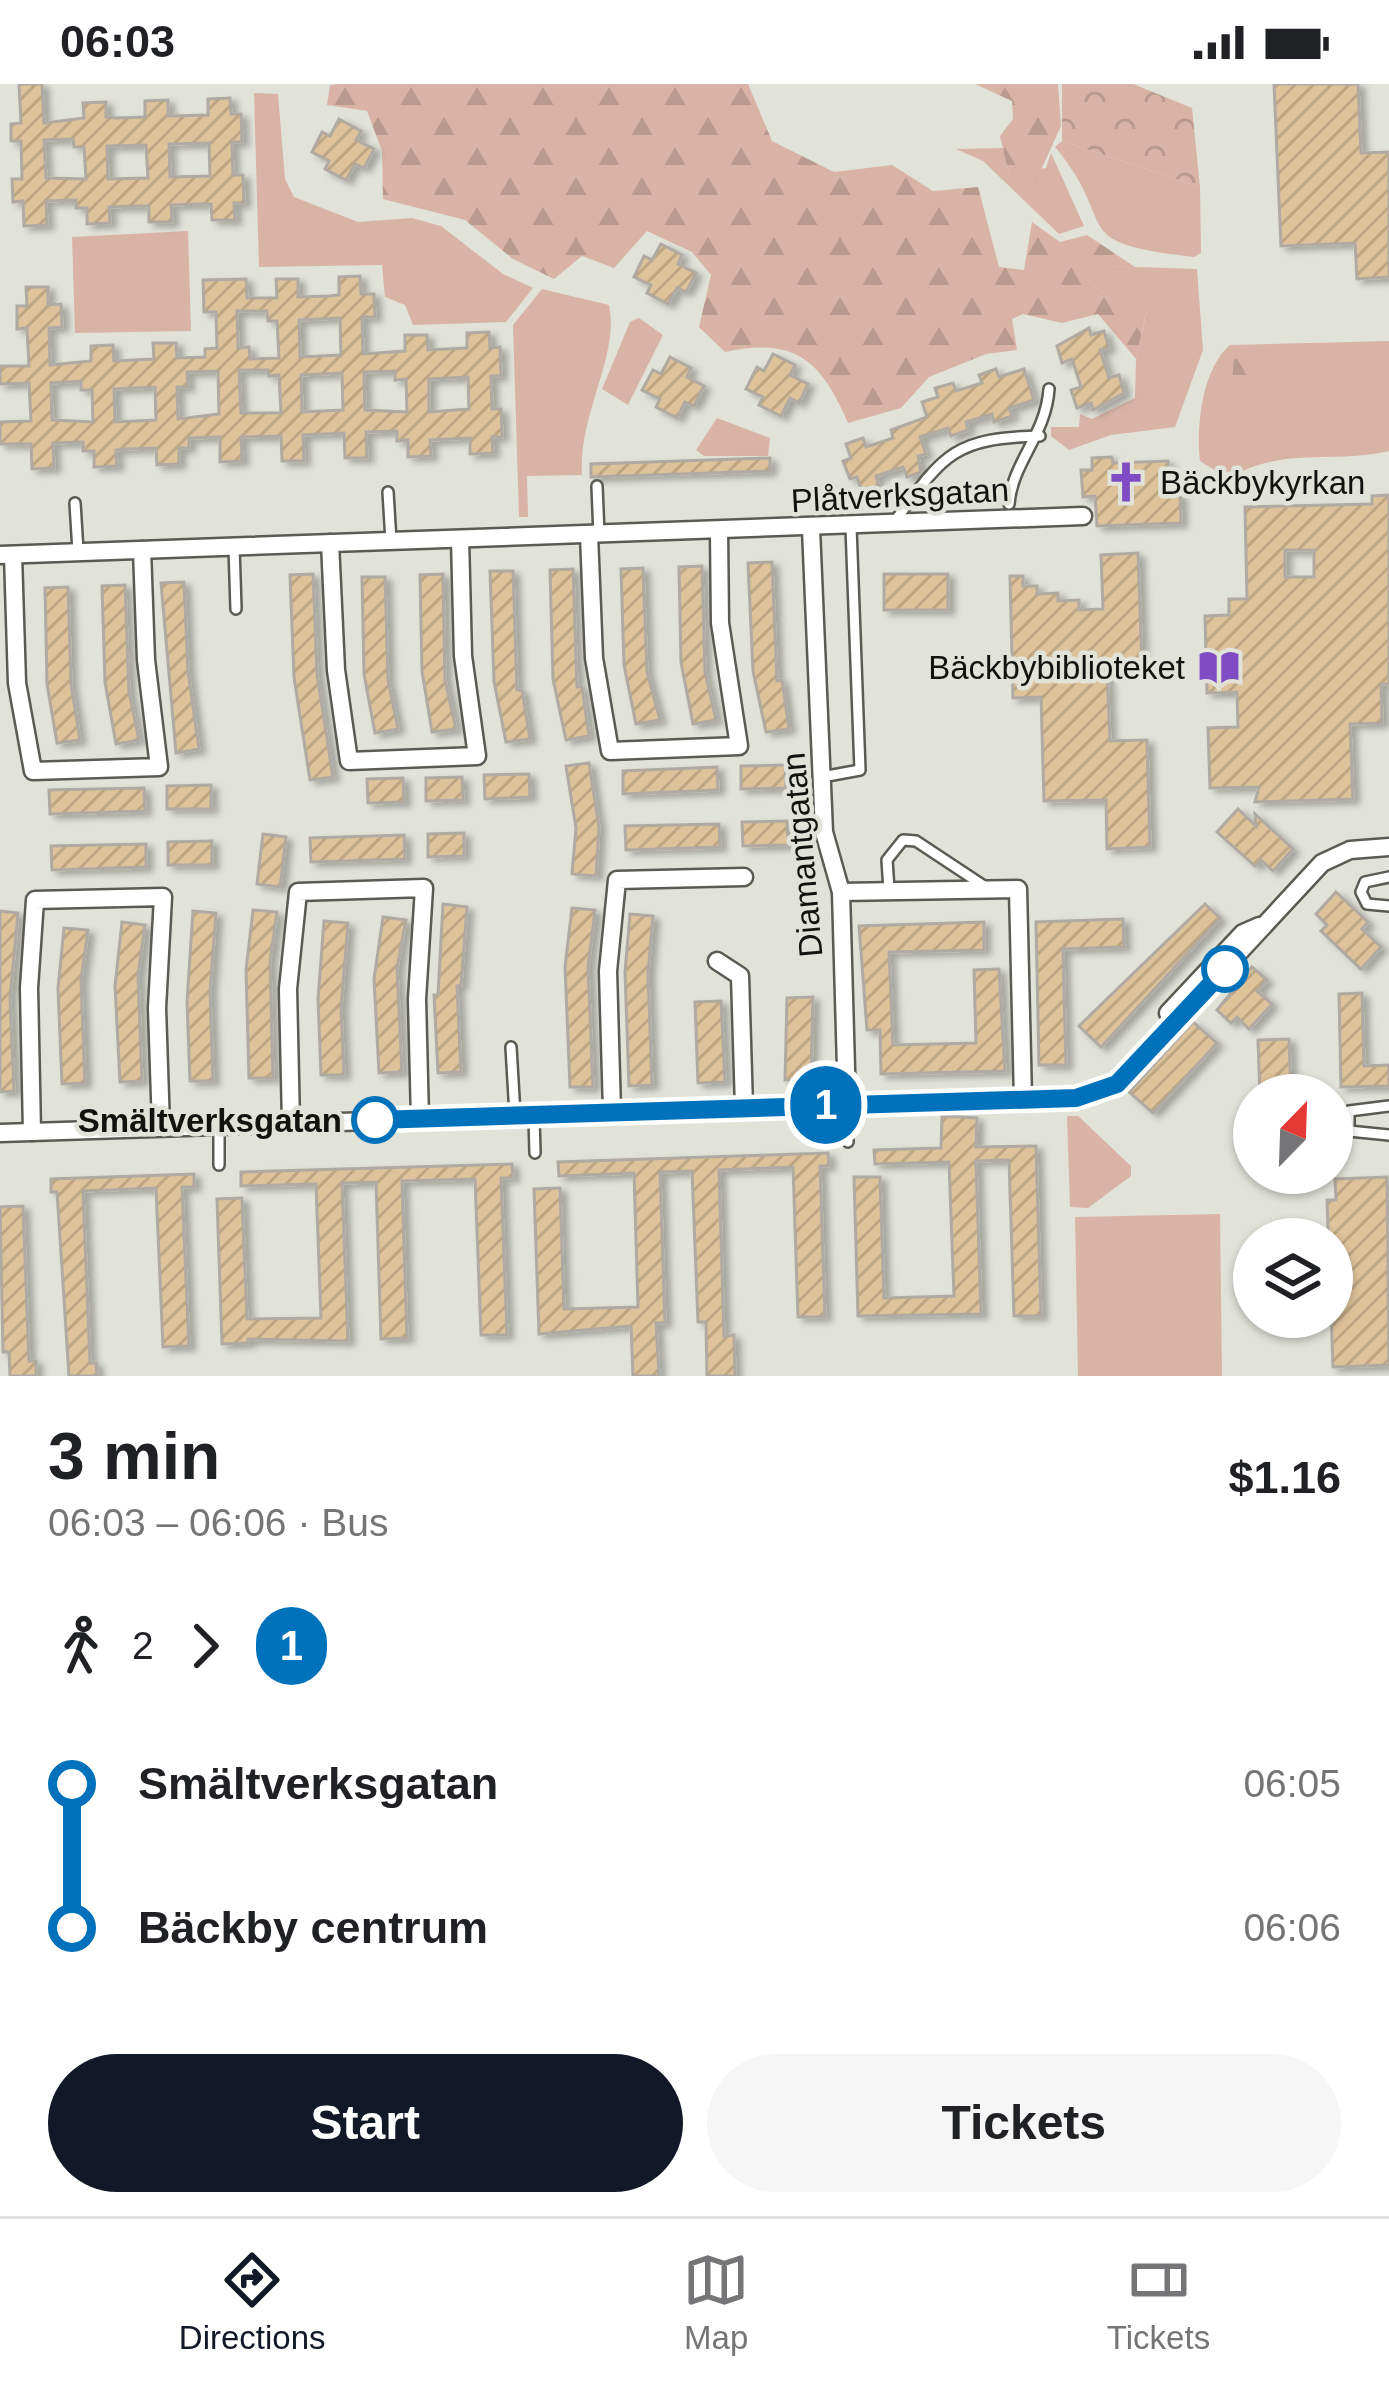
<!DOCTYPE html>
<meta charset="utf-8">
<style>
body{margin:0;font-family:Arial,sans-serif;background:#f6f6f6;color:#202124;height:100vh;display:flex;flex-direction:column;font-size:45px;white-space:nowrap}
*{box-sizing:border-box;margin:0}
p{font-size:39px;color:#757577}
.icon{flex:none;width:66px;height:66px;fill:none;stroke:currentColor;stroke-width:2;stroke-linecap:round;stroke-linejoin:round}
.map{position:relative;height:1292px;overflow:hidden}
.side{display:flex;flex-direction:column;background:#fff;flex:1}
.side>*{flex:none}
.badge{padding:0 24px;border-radius:39px;font-size:42px;line-height:78px}
.needle{width:78px;rotate:23deg}
.buttons{position:absolute;left:1233px;top:990px;display:grid;gap:24px}
.buttons a{display:grid;place-items:center;width:120px;height:120px;border-radius:50%;background:#fff;box-shadow:0 3px 9px #0004;font-size:60px}
.map>.badge{position:absolute;translate:-50% -50%;box-shadow:0 0 0 6px #fff}
.legs{display:flex;align-items:center;gap:18px;height:132px;padding:0 48px;font-size:39px}
.legs p{margin-inline-start:auto}
.headline{display:flex;align-items:center;justify-content:space-between;height:204px;padding:0 48px}
h1{font-size:66px;font-weight:700;line-height:90px}
.action{display:flex;gap:24px;margin-top:auto;padding:24px 48px}
.action a{flex:1;height:138px;border-radius:72px;background:#111827;color:#fff;font-size:48px;font-weight:700;line-height:138px;text-align:center}
.action a+a{background:#f6f6f6;color:#202124}
ul{padding:0 48px;list-style:none}
li{display:flex;align-items:center;gap:42px;height:144px;font-size:45px}
li i{display:grid;place-items:center;width:18px;height:100%;margin:0 15px;background:currentColor}
li i::after{content:'';width:30px;height:30px;margin:-15px;border:9px solid;border-radius:50%;background:#fff}
li p{margin-inline-start:auto}
li:first-child i{background:linear-gradient(#0000 50%,currentColor 0)}
li:last-child i{background:linear-gradient(currentColor 50%,#0000 0)}
.status{display:flex;justify-content:space-between;align-items:center;height:84px;padding:0 60px;background:#fff;direction:ltr}
.status svg{height:33px;fill:currentColor}
.tab-bar{display:flex;justify-content:space-around;align-items:center;height:168px;border-top:3px solid #e0e0e0;background:#fff;font-size:33px;color:#757577}
.tab-bar a{display:grid;justify-items:center;gap:6px}
.tab-bar .active{color:#111827}
.map>svg:first-child{display:block}
</style>
<div class="status"><b>06:03</b><svg viewBox="0 0 49 12"><path d="M0 12V9h3v3zM5 12V6h3v6zM10 12V3h3v9zM15 12V0h3v12zM26 1h20v11H26zM47 4h2v5h-2z"/></svg></div>
<div class="map">
<svg width="1389" height="1292" viewBox="0 0 1389 1292">
<defs>
<pattern id="forest-firs" width="22" height="20" patternUnits="userSpaceOnUse" patternTransform="scale(3)"><rect width="22" height="20" fill="#d9b4a6"/><path d="M5 1l3.5 6h-7zM16 11l3.5 6h-7z" fill="#b99a8e"/></pattern>
<pattern id="park-crowns" width="20" height="18" patternUnits="userSpaceOnUse" patternTransform="scale(3)"><rect width="20" height="18" fill="#d9b4a6"/><path d="M2 6a3 3 0 1 1 6 0M12 15a3 3 0 1 1 6 0" fill="none" stroke="#b99a8e"/></pattern>
<pattern id="building-hatch" width="6" height="6" patternUnits="userSpaceOnUse" patternTransform="scale(3)"><rect width="6" height="6" fill="#dec29a"/><path d="M-1 1l2-2M0 6l6-6M5 7l2-2" fill="none" stroke="#bda684"/></pattern>
<filter id="shadow"><feDropShadow dx="6" dy="4" stdDeviation="3" flood-color="#0004"/></filter>
</defs>
<rect width="100%" height="100%" fill="#e1e2d8"/>
<g fill="#d9b4a6">
<path d="M254,9l24,1 7,85 9,18 64,25 54,-4 29,8 62,48 30,14 -27,34 -93,3 -8,-20 -20,-8 -3,-32 -123,2z"/>
<path d="M1062,57l138,46 1,66 -7,4c-132,-15 -72,-30 -139,-110z"/>
<path d="M1003,64l6,27 37,-7 5,-15 33,73 -25,8 -76,-73 -27,-12z"/>
<path d="M188,147l3,100 -116,2 -3,-96z"/>
<path d="M1077,181l120,4 6,81 -28,77 -64,8 -42,15 -18,-14v-9h28l1,-13 12,5 43,-21 1,-39 11,-49 -49,-20z"/>
<path d="M542,205l67,16c11,50 -31,110 -27,170l-55,1 1,41h-9l-6,-192z"/>
<path d="M639,234l24,17 -35,70 -26,-16 28,-67z"/>
<path d="M1389,257v110c-52,13 -112,-5 -160,28l-29,-18c-4,-35 2,-92 30,-116z"/>
<path d="M717,334l53,20 -2,18h-64l-8,-6z"/>
<path d="M1067,1032h11l53,50v10l-43,32 -18,-1z"/>
<path d="M1220,1130l2,162h-144l-3,-159z"/>
</g>
<g fill="url(#forest-firs)">
<path d="M339,0h409l24,57 62,31 58,-7 41,26 45,-4 21,80 25,3 8,-48 28,20 27,-7 48,32 -57,-1 20,24 49,19 -11,50 -38,-45 -36,9 -39,-9 -11,5 5,31 -31,4 -57,23 -28,31 -53,15c-27,-63 -53,-86 -123,-71l-26,-25 12,-52 -19,-23 -45,-21 -33,37 -32,-12 -28,23 -41,-20 -48,-39 -82,-21 -1,-48 -15,-40 -40,-6 3,-20z"/>
<path d="M975,0h83l3,42 -26,57 -26,-8 -9,-39 13,-17 -1,-18z"/>
<path d="M1282,274l7,26 -32,2 -14,18 -13,-3 4,-42z"/>
</g>
<path fill="url(#park-crowns)" d="M1062,0h71l59,24 8,79 -138,-46z"/>
<g fill="url(#building-hatch)" stroke="#b0aaa2" stroke-width="3" fill-rule="evenodd" filter="url(#shadow)">
<path d="M19,0h23l2,39 40,-5 -1,-15 23,-1v15l10,1 29,-1v-16l23,-1v16l40,-1v-16l22,-1 1,16h10l1,28h-10l1,33h10l1,28h-10l1,17h-23l-1,-16h-10l-30,1 1,17h-23v-16h-11l-29,1 1,16 -23,1v-16h-11v-8l-30,1 1,24 -23,1 -1,-25 -10,1 -1,-23h10l-1,-38h-10v-17l10,-1zM73,55l1,8h10l2,32 -40,-1 -2,-38zM209,59l1,33 -40,1 -1,-33zM146,61l2,33 -40,1 -1,-33z"/>
<path d="M1274,0h84l3,69 28,-1v125l-32,2 -2,-36 -74,3z"/>
<path d="M339,35l22,12 -5,9 18,9 -10,19 -9,-4 -9,16 -21,-11 4,-8 -17,-9 10,-20 8,4z"/>
<path d="M661,160l21,11 -4,9 18,9 -10,19 -9,-4 -9,16 -21,-11 4,-8 -17,-8 10,-21 8,4z"/>
<path d="M360,192l1,18h13l1,23h-13l1,37 42,-3v-16h22l1,15 39,-2v-15l22,-1 1,16 10,-1 1,29h-10l1,33h9l1,28h-10l1,16 -23,1v-16l-40,2 1,16 -23,1v-17l-11,1v-10l-31,1 1,26h-22l-1,-25 -41,2 1,26h-22l-1,-25 -40,1 1,24 -22,1v-25l-31,1v10h-10v16l-22,1 -1,-17 -30,1 -10,1 1,16 -23,1v-16h-11v-9l-30,1 1,25 -22,1 -1,-25h-31v-22l31,-1 -2,-38 -29,1v-18h29l-2,-38 -10,1v-23h10l-1,-19h22v18l13,-1 1,23 -13,1 1,37 41,-4v-15l22,-1 1,16 40,-2 -1,-16h23l1,15 28,-1v-8l12,-1 -1,-36h-12l-1,-32 43,-1 1,19h30l-1,-19h22v18l31,-1 10,-1v-18zM237,227h30l1,10h9l2,37 -29,1 -1,-12 -11,1zM340,234l1,37 -41,2 -1,-37zM239,286h29l1,6 10,-1 2,38h-40zM218,287l1,43 -41,5 -1,-32h11l-1,-15zM395,287v9l11,-1 1,33 -42,-2 -1,-38zM342,289l1,37 -41,2 -1,-37zM468,293l1,32 -40,3v-33zM81,297v9h11l1,32 -41,-2 -1,-37zM155,303l1,33 -41,2 -1,-33z"/>
<path d="M1089,244l2,7 13,-4 5,17 -9,2 9,28 10,-3 5,18 -31,17 -2,-7 -14,5 -6,-18 10,-3 -9,-28 -10,4 -5,-17z"/>
<path d="M773,270l22,11 -5,10 18,9 -9,19 -9,-5 -9,18 -22,-11 4,-8 -17,-8 11,-22 7,4z"/>
<path d="M670,273l21,11 -4,9 17,9 -10,20 -9,-4 -8,16 -21,-11 4,-8 -18,-9 11,-20 8,4z"/>
<path d="M996,285l3,8 25,-8 10,31 -25,8 3,8 -18,6 -2,-8 -26,8 2,8 -17,6 -3,-8 -28,9 6,17 -8,2 3,16 -14,5 -4,-10 -27,9 3,10 -17,6 -5,-15 -7,2 -7,-18 8,-3 -5,-14 17,-6 3,9 27,-9 -2,-8 36,-13 -5,-15 16,-5 -3,-9 18,-5 3,8 26,-8 -3,-8z"/>
<path d="M1112,373l1,6 55,-2 2,33h10l1,29 -84,3 -2,-30 -12,1 -2,-27h11v-12z"/>
<path d="M770,374v13l-179,6v-13z"/>
<path d="M1389,411v189h-8l1,39 -32,1 3,75 -98,3 4,-15 -49,1 -2,-60 30,-1 -1,-35 -30,1 -2,-77 24,-1v-16h18l-2,-92 127,-3v-8zM1285,466h29v27h-29z"/>
<path d="M1138,469l4,113 -35,1 3,74 37,-1 3,107 -43,2 -1,-49 -62,1 -3,-104 -28,1 -3,-122h13v10h14v8l21,-1v8l21,-1v10l24,-1 -2,-54z"/>
<path d="M772,478l5,119 5,-1 7,49 -23,3 -13,-61 -5,-108z"/>
<path d="M702,482l3,106 11,48 -23,4 -12,-62 -2,-95z"/>
<path d="M643,484l4,104 13,48 -24,4 -12,-59 -3,-96z"/>
<path d="M573,485l4,118h5l7,49 -23,4 -13,-61 -3,-109z"/>
<path d="M490,487h23l4,119h5l8,49 -24,3 -12,-61z"/>
<path d="M313,490l4,100 16,103 -23,3 -16,-103 -4,-102z"/>
<path d="M443,490l2,106 11,49 -24,3 -10,-61 -2,-96z"/>
<rect x="884" y="490" width="64" height="36"/>
<path d="M362,493h23l3,103 10,49 -23,4 -11,-59z"/>
<path d="M184,498l4,89 11,78 -23,4 -15,-170z"/>
<path d="M125,501l4,107 10,48 -23,4 -11,-62 -3,-96z"/>
<path d="M68,503l3,97 9,56 -23,3 -10,-59 -2,-96z"/>
<path d="M589,679l10,64 -3,49 -24,-2 4,-46 -10,-62z"/>
<path d="M785,681l1,23 -45,1v-23z"/>
<path d="M717,683l1,23 -95,4v-23z"/>
<path d="M529,690l1,23 -45,2 -1,-24z"/>
<path d="M462,693l1,23 -37,1v-23z"/>
<path d="M403,694l1,24 -36,1 -1,-24z"/>
<path d="M211,701v24h-44v-23z"/>
<path d="M144,704l1,23 -95,3 -1,-24z"/>
<path d="M1238,725l18,17 -1,-12 38,35 -20,22 -12,-11 -6,6 -38,-34z"/>
<path d="M787,737l1,24 -45,1 -1,-24z"/>
<path d="M719,740l1,23 -94,3 -1,-24z"/>
<path d="M464,749v23l-36,1v-23z"/>
<path d="M263,750l23,3 -6,50 -23,-3z"/>
<path d="M404,751l1,24 -94,3 -1,-24z"/>
<path d="M212,757v24h-44v-23z"/>
<path d="M146,760v23l-94,3 -1,-24z"/>
<path d="M1336,808l32,30 -6,7 19,18 -20,22 -40,-38 6,-6 -11,-11z"/>
<path d="M443,820l24,3 -6,78 -4,1 4,86 -23,1 -4,-78h4z"/>
<path d="M1205,820l15,14 -119,129 -22,-21z"/>
<path d="M572,824l23,2 -7,57 5,120h-23l-5,-120z"/>
<path d="M253,826l24,2 -7,49 3,117h-24l-3,-108z"/>
<path d="M0,827l18,2 -8,86 4,92 -14,1z"/>
<path d="M193,827l23,2 -6,79 3,89h-23l-3,-79z"/>
<path d="M630,830l23,2 -5,57 4,112 -23,1 -4,-114z"/>
<path d="M383,833l23,3 -9,48 5,104 -23,1 -5,-94z"/>
<path d="M1123,835l1,28 -61,2 3,116h-27l-3,-143z"/>
<path d="M324,837l24,2 -7,85 3,67h-23l-3,-76z"/>
<path d="M122,838l23,3 -7,50 4,106 -22,1 -5,-96z"/>
<path d="M984,838v28l-95,2 4,93 83,-2 -2,-73 25,-1 6,102 -124,3 -1,-44h-13l-8,-104z"/>
<path d="M64,844l24,2 -7,50 4,103 -23,1 -4,-96z"/>
<path d="M1252,883l15,13 -10,11 15,13 -23,25 -12,-12 -6,6 -14,-13z"/>
<path d="M1362,909l2,73 25,-1v21l-48,1 -2,-93z"/>
<path d="M813,913l-2,82 -26,1 2,-82z"/>
<path d="M721,917l4,81 -27,1 -3,-81z"/>
<path d="M1193,938l24,21 -64,70 -24,-21z"/>
<path d="M1289,955l2,56h-31l-2,-55z"/>
<path d="M942,1032l35,2 -1,29 60,-1 5,170h-27l-5,-156 -33,1 5,153 -123,2 -4,-139h26l4,121 70,-2 -5,-134 -74,2 -1,-14 67,-2z"/>
<path d="M828,1069l1,13h-9l5,151h-27l-5,-150 -74,3 5,166 10,-1 1,41h-28l-1,-54h-8l-6,-151 -32,1 5,151h-9l3,53h-26l-2,-50 -92,8 -5,-145 26,-1 4,121 74,-2 -4,-134 -75,3 -1,-14z"/>
<path d="M512,1080l1,14h-12l6,157h-26l-6,-156 -73,2 5,157 -26,1 -5,-157 -34,1 6,158 -100,-2v4l-26,1 -5,-145 25,-1 5,121 74,-1 -5,-134 -75,2v-14z"/>
<path d="M194,1090v13h-12l7,159 -26,1 -7,-159 -73,3 7,172h6l1,13h-28l-12,-184h-6v-13z"/>
<path d="M1387,1093l2,188 -56,2 -6,-167h9l-1,-21z"/>
<path d="M23,1122l6,155h7v15h-26l-1,-24h-6l-3,-145z"/>
</g>
<g fill="none" stroke-linecap="round" stroke-linejoin="round">
<g stroke="#5b5b53" stroke-width="14">
<g id="lane">
<path d="M597,402l2,49"/>
<path d="M388,408l3,49"/>
<path d="M75,419l3,48"/>
<path d="M1009,420c3,-41 37,-69 40,-115"/>
<path d="M895,437c49,-67 59,-83 145,-85"/>
<path d="M234,463l2,62"/>
<path d="M822,693l38,-7 -9,-243"/>
<path d="M1389,793l-24,5 -4,10 6,12 22,2"/>
<path d="M889,806l-2,-30 16,-20 13,1 68,45"/>
<path d="M511,963l4,68"/>
<path d="M847,1021l1,37"/>
<path d="M1389,1022l-40,5v20l40,4"/>
<path d="M534,1033l1,36"/>
<path d="M219,1081v-40"/>
</g>
</g>
<g stroke="#5b5b53" stroke-width="21">
<g id="street">
<path d="M811,445l13,303 17,60 6,212"/>
<path d="M589,451l5,123 16,93 129,-5 -19,-123 -1,-91"/>
<path d="M330,459l6,127 13,91 128,-5 -14,-100 -3,-117"/>
<path d="M0,471l1083,-39"/>
<path d="M13,471l4,128 16,88 126,-4 -13,-107 -4,-110"/>
<path d="M841,808l177,-3 5,210"/>
<path d="M717,877l23,15 4,131"/>
<path d="M1168,929l75,-80 16,-7"/>
<path d="M612,1027l-4,-140 9,-91 127,-3"/>
<path d="M291,1039l-3,-134 10,-97 126,-4 -7,111 3,120"/>
<path d="M32,1048l-3,-144 6,-88 128,-3 -6,111 4,119"/>
<path d="M0,1049l1076,-35 41,-14 205,-221 28,-13 39,-3"/>
</g>
</g>
<use href="#lane" stroke="#fff" stroke-width="9"/>
<use href="#street" stroke="#fff" stroke-width="16"/>
</g>
<g fill="none" stroke-linecap="round" stroke-linejoin="round">
<g stroke="#fff" stroke-width="27">
<path id="line-1" d="M375,1036l701,-22 41,-14 108,-115"/>
</g>
<use href="#line-1" stroke="#0072bc" stroke-width="18"/>
</g>
<defs>
<g id="church-bare" transform="scale(3.24)"><path d="M-1.2-6h2.4v3.5h3.3v2.4h-3.3V6h-2.4V-.1h-3.3v-2.4h3.3Z" fill="#804cc4" stroke="#e1e2d8" stroke-width="2.5" paint-order="stroke"/></g>
<g id="library-bare" transform="scale(3.24)"><path d="M-6-4Q-3-5.5-.7-3.5V5Q-3 3-6 4ZM6-4Q3-5.5 .7-3.5V5Q3 3 6 4Z" fill="#804cc4" stroke="#e1e2d8" stroke-width="2.5" paint-order="stroke"/></g>
</defs>
<g fill-rule="evenodd">
<use href="#church-bare" x="1126" y="398"/>
<use href="#library-bare" x="1219" y="583"/>
</g>
<g fill="#fff" stroke="#0072bc" stroke-width="6">
<circle cx="1225" cy="885" r="21"/>
<circle cx="375" cy="1036" r="21"/>
</g>
<g text-anchor="middle" dominant-baseline="central" stroke-width="9" stroke-linejoin="round" paint-order="stroke">
<g font-size="33" fill="#12120f" stroke="#e1e2d8" text-anchor="start">
<text x="1160" y="398">Bäckbykyrkan</text>
<text x="1185" y="583" text-anchor="end">Bäckbybiblioteket</text>
</g>
<g font-size="33" fill="#12120f" stroke="#e1e2d8">
<text transform="translate(900 411) rotate(-3)">Plåtverksgatan</text>
<text transform="translate(802 771) rotate(-95)">Diamantgatan</text>
</g>
<g font-size="33" font-weight="bold" fill="#12120f" stroke="#e1e2d8" text-anchor="end">
<text x="342" y="1036">Smältverksgatan</text>
</g>
</g>
</svg>
<div class="buttons">
<a><svg class="needle" viewBox="-14 -14 28 28"><path d="M0-13l5 13h-10z" fill="#e53935"/><path d="M0 13l5-13h-10z" fill="#757577"/></svg></a>
<a><svg class="icon" aria-label="layers" viewBox="0 0 24 24"><path d="M12 4l9 5-9 5-9-5zM3 14l9 5 9-5"/></svg></a>
</div>
<b class="badge" style="left:826px;top:1021px;background:#0072bc;color:#fff">1</b>
</div>
<section class="side">
<div class="headline"><div><h1>3 min</h1><p>06:03 – 06:06 · Bus</p></div><b>$1.16</b></div>
<div class="legs"><svg class="icon" aria-label="walk" viewBox="0 0 24 24"><circle cx="13" cy="4" r="2"/><path d="M13 8l-2 6 4 7M11 14l-3 7M7 12l3-4h3l4 4"/></svg>2<svg class="icon" aria-label="forward" viewBox="0 0 24 24"><path d="M9 5l7 7-7 7"/></svg><b class="badge" style="background:#0072bc;color:#fff">1</b></div>
<ul>
<li><i style="color:#0072bc"></i><b>Smältverksgatan</b><p>06:05</p></li>
<li><i style="color:#0072bc"></i><b>Bäckby centrum</b><p>06:06</p></li>
</ul>
<div class="action"><a>Start</a><a>Tickets</a></div>
</section>
<nav class="tab-bar">
<a class="active"><svg class="icon" aria-label="directions" viewBox="0 0 24 24"><path d="M12 3l9 9-9 9-9-9zM9 14v-3h6M13 9l2 2-2 2"/></svg>Directions</a>
<a><svg class="icon" aria-label="map" viewBox="0 0 24 24"><path d="M3 6l6-2 6 2 6-2v14l-6 2-6-2-6 2zM9 4v14M15 6v14"/></svg>Map</a>
<a><svg class="icon" aria-label="tickets" viewBox="0 0 24 24"><path d="M3 7h18v10H3zM15 7v10"/></svg>Tickets</a>
</nav>
